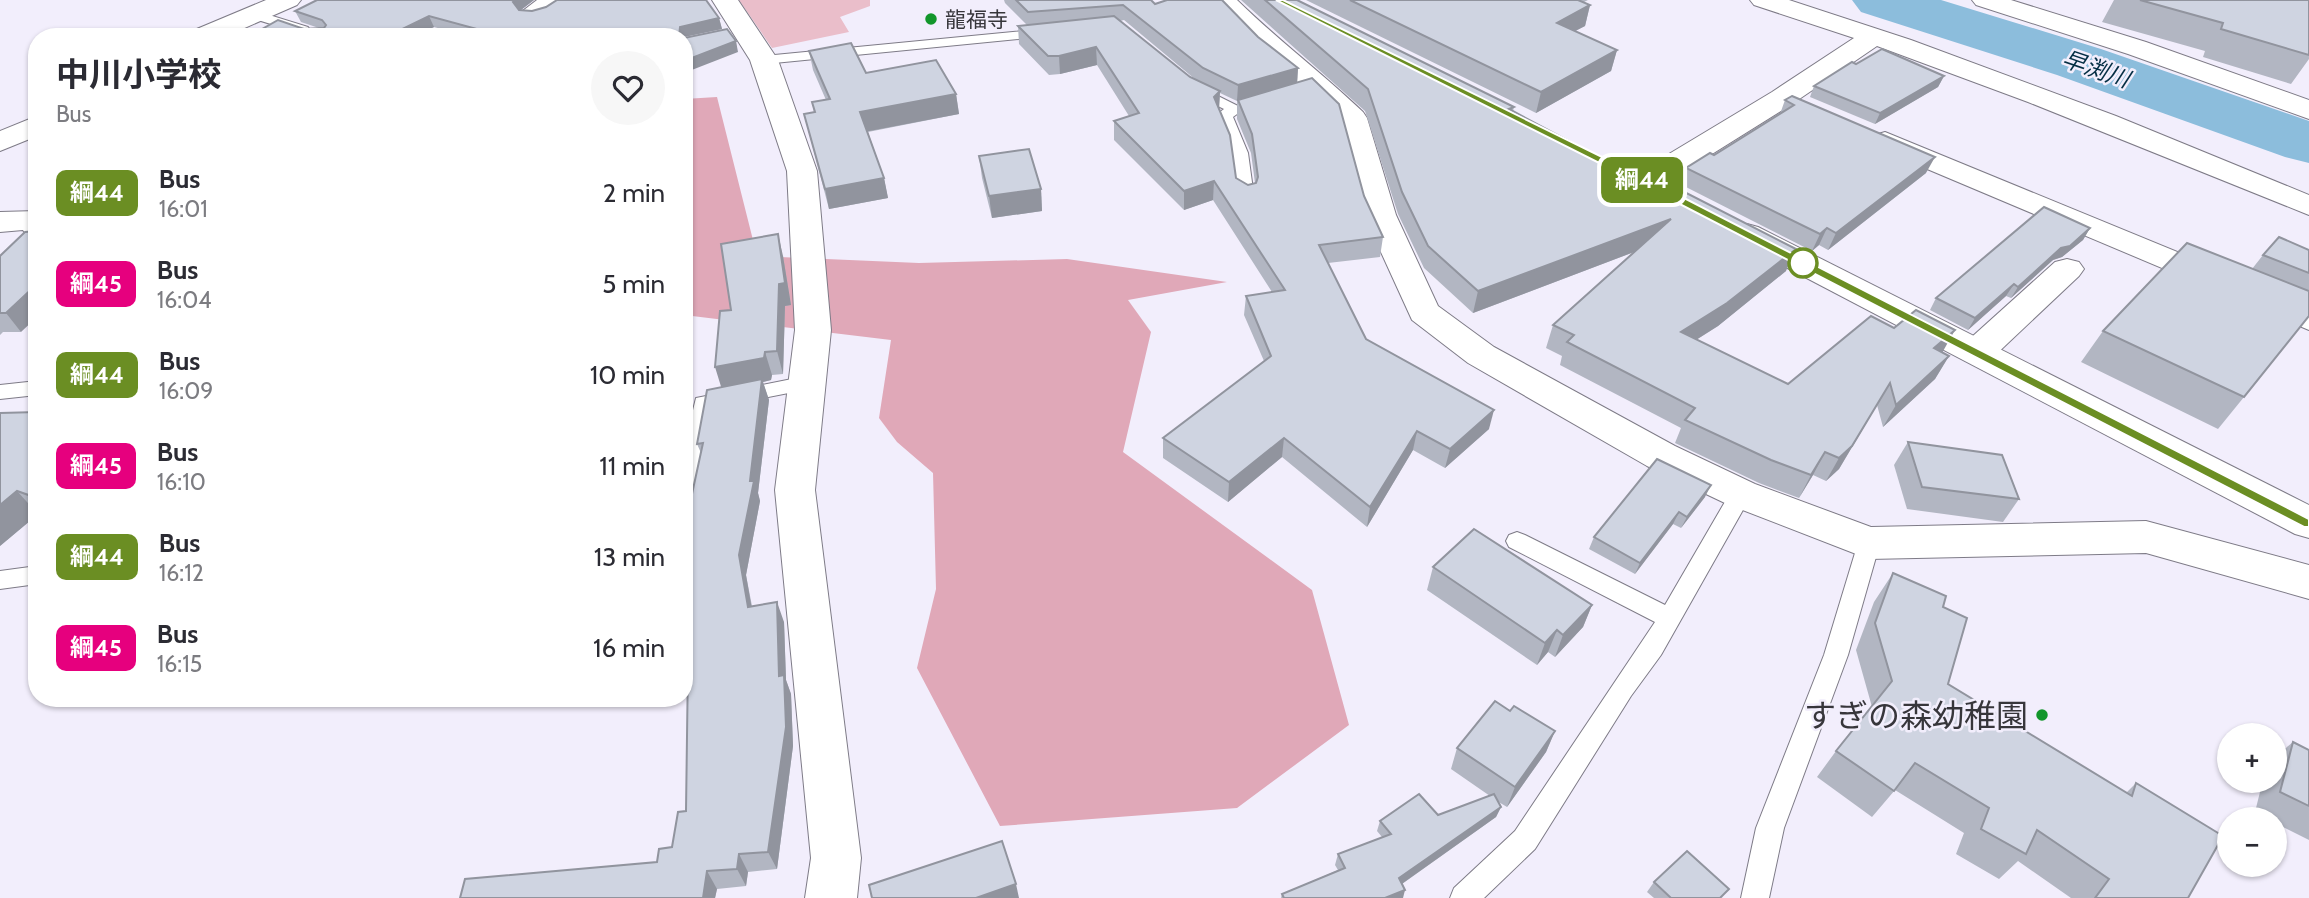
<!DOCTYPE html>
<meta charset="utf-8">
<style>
body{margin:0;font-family:Cabin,"Noto Sans JP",sans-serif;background:#f7f7f7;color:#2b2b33;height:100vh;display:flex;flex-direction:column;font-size:26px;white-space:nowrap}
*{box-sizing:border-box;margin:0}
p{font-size:23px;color:#7c7c81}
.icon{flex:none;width:38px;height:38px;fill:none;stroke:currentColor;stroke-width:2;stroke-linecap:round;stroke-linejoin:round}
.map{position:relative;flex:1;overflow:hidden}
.drawer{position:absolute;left:28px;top:28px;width:665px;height:679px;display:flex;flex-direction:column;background:#fff;border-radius:28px;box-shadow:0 2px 5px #0004}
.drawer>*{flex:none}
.badge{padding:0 14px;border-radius:10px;font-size:24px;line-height:46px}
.controls{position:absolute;left:2217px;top:723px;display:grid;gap:14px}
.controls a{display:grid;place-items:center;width:70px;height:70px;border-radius:50%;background:#fff;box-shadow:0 2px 5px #0004;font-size:35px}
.map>.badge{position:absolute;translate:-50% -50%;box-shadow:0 0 0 4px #fff}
.round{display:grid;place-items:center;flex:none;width:74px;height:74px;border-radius:37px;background:#f7f7f7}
.summary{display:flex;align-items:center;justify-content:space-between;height:119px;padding:0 28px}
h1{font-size:33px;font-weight:700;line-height:52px}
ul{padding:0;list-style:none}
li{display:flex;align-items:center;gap:21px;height:91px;padding:0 28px}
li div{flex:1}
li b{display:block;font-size:26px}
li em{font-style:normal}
li .badge{min-width:77px;font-weight:700;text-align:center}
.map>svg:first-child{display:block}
</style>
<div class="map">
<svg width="2309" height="898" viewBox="0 0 2309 898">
<rect width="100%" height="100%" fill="#f2eefc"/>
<path fill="#eabeca" d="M739,0h131v6l-30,11 9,15 -77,16z"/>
<path fill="#e0a8b8" d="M717,97l40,159 162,7 148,-4 160,23 -99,18 23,32 -28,120 189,138 37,135 -112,83 -237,18 -83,-158 19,-79 -3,-116 -36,-31 -18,-24 12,-78 -207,-25v-216z"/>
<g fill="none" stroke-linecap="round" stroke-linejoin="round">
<path fill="#8cbddc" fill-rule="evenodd" d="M1852,0h89l160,49 208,72v42l-24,-6 -228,-82 -196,-63z"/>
<g stroke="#7e7b87" stroke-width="2">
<g id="service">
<path d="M253,10l55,17 2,3 -7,4 -55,-17 -2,-3z"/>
<path d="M1044,29l7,4 -2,3 -285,28 -7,-4 7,-4z"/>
<path d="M1194,84l50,25 -11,8 15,36 6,44 -2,4 -6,1 -8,-5 -6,-44 -16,-38 8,-6 -35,-17 -3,-3 3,-3z"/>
<path d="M807,376l7,2 3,5 -3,5 -102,20 -17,97 -3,6 -8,2v-66l12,-49z"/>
<path d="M37,381v14l-37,4v-14z"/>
<path d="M1741,486l8,2 3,6 -91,161 -30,41 -96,153 -51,49h-34l4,-10 61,-57 140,-209 -146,-75 -3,-6 3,-6 8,-3 8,3 140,70 68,-117z"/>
<path d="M1869,534l8,3 3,6 -32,112 -64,173 -15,70h-28l15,-70 68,-173 34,-112 3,-6z"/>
<path d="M37,566v18l-37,5v-18z"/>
</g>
</g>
<g stroke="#7e7b87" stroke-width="2">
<g id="minor">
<path d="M266,0h35l-4,5 -73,32h-36l4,-6z"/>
<path d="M537,0h32c-9,13 -30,22 -45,18l-4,-5z"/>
<path d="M712,0h26l40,60 39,111 14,159 -16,160 46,368 -4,40h-52l6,-40 -36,-368 20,-160 -8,-159 -37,-111z"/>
<path d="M1210,0h27c41,40 85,73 126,112l4,6 29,97 42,91 56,41 181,99 80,38 116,43 275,-6 163,44v34l-163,-46 -277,6 -142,-55 -80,-38 -179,-103 -56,-43 -48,-105 -25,-94 -29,-29 -51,-41z"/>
<path d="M1750,0h39l122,40 205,76 193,79v20l-281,-113 -151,-56 -85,58 -136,85 -11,2 -11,-2 -4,-7 4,-7 138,-83 82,-54 -100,-33z"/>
<path d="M1972,0h39l135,42 163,58v19l-181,-65 -152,-49z"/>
<path d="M37,116v20l-37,15v-20z"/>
<path d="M1885,132l424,174v24l-434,-183 -5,-6 5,-6z"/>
<path d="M37,211v27l-11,-3 -3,-5 -23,2v-20z"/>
<path d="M2067,259l12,3 5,7 -5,7 -89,84 -13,4 -13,-4 -5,-8 5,-8 91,-82z"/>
</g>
</g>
<g stroke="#7e7b87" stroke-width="2">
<path id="primary" d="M1747,224l11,3 551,278v33l-14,-4 -559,-293 -5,-7 5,-7z"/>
</g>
<use href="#service" fill="#fff" fill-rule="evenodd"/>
<use href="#minor" fill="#fff" fill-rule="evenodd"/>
<use href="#primary" fill="#fff" fill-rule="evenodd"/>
</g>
<g fill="#b2b6c2" fill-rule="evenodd">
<path d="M317,0h217l-13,10 198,8 3,11 -38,8h-213l-37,-10 -21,10h-162l-1,-1 54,-7 15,-1 -18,-6 -6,-11z"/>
<path d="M1004,0h147l4,4 103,33 40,31 -1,14 67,114 19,41 -3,20 -52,6 38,76 123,90 -44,39 -32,-18 -46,77 -85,-70 -54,45 -65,-44v-20l101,-77 -20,-46 2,-19 26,-4 -59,-92 -29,10 -70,-70v-19l15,-5 -32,-51 -37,9 -11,1 -30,-31 -1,-18 9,-1 -22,-22zM1124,20l72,60 -6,-3 -70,-56zM1220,93l17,8v18l14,34 4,30 -7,2 -12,-7 -17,-70z"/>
<path d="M1241,0h24l249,107 -1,4 273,160 -68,55 -22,14 92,44 154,-32 7,4 -14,23 -52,48 -6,-22 -38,64 -13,12 -13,-6 -14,23 -40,-15 -84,-40 6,-15 -121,-63 2,-9 -16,-8 7,-23 81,-73 -161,61 -49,-45 -26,-54 -33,-103z"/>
<path d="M1306,0h282l-4,2 6,3 -5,21 -10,5 42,19 -6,21 -75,42z"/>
<path d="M2114,0h195v59l-18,25 -88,-27 2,-6 -103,-29z"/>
<path d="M809,51l57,22 90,21 3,20 -91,18 16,46 4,20 -59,11 -25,-95 10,-2 -2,-10 14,-2 -13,-30z"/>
<path d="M1856,64l88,12 -6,11 -63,37 -65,-27 4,-11z"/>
<path d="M1785,100l141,73 -98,77 -9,-5 -7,6 -132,-67 6,-16 28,-13 66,-41z"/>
<path d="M979,156l62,33 1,22 -50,7 -10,-40z"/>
<path d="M2090,228l-7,12 -21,17 -9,3 -42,38 -5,-2 -38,34 -38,-20 6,-12z"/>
<path d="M2309,250v66l-65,81 -26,32 -137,-67 22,-31 149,-62 11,-14z"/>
<path d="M0,256l21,76h-18l-3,3z"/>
<path d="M783,256l8,49 -6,1 -2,68 -11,1 -1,5 -8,2 6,18 -11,93 2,8 -14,74 6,31 32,16 2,58 5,14 2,52 -16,123 -29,3 -2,14 -29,3 -2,9h-255l197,-36 15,-15 14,-36 2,-127 -4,-8v-145l17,-78 -4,-9 25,-57 9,-77z"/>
<path d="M37,412v103l-37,31z"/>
<path d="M1908,442l111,57 -16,23 -96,-13 -13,-44z"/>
<path d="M1705,497l-24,31 -8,-4 -38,50 -46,-25 5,-12z"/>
<path d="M1433,567l159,38 -9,22 -28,30 -7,-5 -11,13 -110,-75z"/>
<path d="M1893,573l50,34 5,77 178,109 10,-10 52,115h-117l-53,-37 -19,18 -43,-25 8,-21 -69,-43 -23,27 -55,-40 19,-26 36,-44 -16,-57 18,-48z"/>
<path d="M1510,711l45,20 -9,21 -39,55 -10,-6 4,6 -5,10 -94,67 1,14h-122l1,-4 56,-24 -3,-5 3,-11 44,-17 -5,-6 3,-10 58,-6 52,-19 -39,-27 6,-21z"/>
<path d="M2293,742l16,8v90l-34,-17v-4h-8l-12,-7 8,-32h12v-23z"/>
<path d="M1654,882l69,16h-69l-7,-6z"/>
</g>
<g fill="#91949e">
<path d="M516,0h18l-17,13 -4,-11z"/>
<path d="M1590,5l-5,21 -33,17 5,-20z"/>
<path d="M429,16l5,11 -21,10h-27z"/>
<path d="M719,18l3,11 -38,8h-5l1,-10z"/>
<path d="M562,30l2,7h-36z"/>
<path d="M736,41l2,11 -54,21v-12z"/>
<path d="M1096,47l1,18 -37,9 -1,-18z"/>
<path d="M1617,50l-6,21 -75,42 5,-21z"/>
<path d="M1298,68l-1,17 -60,16 1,-16z"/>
<path d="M1944,76l-6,11 -63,37 5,-11z"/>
<path d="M1220,91l-1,18 -5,-12z"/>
<path d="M956,94l3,20 -95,18 -4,-20z"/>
<path d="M1935,157l-9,16 -98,77 8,-17z"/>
<path d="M884,178l4,20 -59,11 -4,-20z"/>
<path d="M1214,181l-1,19 -29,10v-19z"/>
<path d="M1041,189l1,22 -50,7 -3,-22z"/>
<path d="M1671,219l-8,22 -190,72 5,-22z"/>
<path d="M1827,228l-8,17 -7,6 8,-17z"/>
<path d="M2090,228l-7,12 -21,17 -9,3 -42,38 7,-11 43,-39z"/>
<path d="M778,234l5,22 8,49 -6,1 -2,68 -6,-23z"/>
<path d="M1796,249l-10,22 -68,55 -46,29 9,-23z"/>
<path d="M37,284v33l-16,15 -15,-19z"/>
<path d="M2014,284l-8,12 -38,34 7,-12z"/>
<path d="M1955,330l-13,23 -8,-5z"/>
<path d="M765,352l7,23 -1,5 -8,2 6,18 -11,93 2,8 -14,74 9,52 -7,-20 -9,-52 11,-74 -35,-114z"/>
<path d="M1949,356l-14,23 -52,48 13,-22z"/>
<path d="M1890,383l-51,86 -13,12 13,-23z"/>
<path d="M685,401l5,12 -6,22v-30z"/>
<path d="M1494,410l-5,19 -44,39 5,-19z"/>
<path d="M1417,431l-4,19 -46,77 3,-20z"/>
<path d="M1284,438l-2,19 -54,45 1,-20z"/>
<path d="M1825,452l-12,23 -14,23 12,-23z"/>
<path d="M1711,485l-6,12 -24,31 6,-11z"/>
<path d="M17,491l20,22v2l-37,31v-41z"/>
<path d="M1679,512l-6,12 -38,50 5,-11z"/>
<path d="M777,602l7,20 2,58 5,14 2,52 -16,123 -9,-17 11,-176z"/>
<path d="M1592,605l-9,22 -28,30 8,-22z"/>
<path d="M1557,630l-9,22 -11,13 8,-22z"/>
<path d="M688,663v21l-4,-8v-12z"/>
<path d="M1555,731l-9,21 -39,55 8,-20z"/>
<path d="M1501,807l-5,10 -100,71 3,-10z"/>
<path d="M739,854l9,18 -2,14 -9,-17z"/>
<path d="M707,871l10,18 -2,9h-12z"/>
<path d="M1016,884l3,14h-43z"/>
<path d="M1405,890l-2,8h-18z"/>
</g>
<g fill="#cfd4e1" stroke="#91949e" stroke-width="2">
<path d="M317,0h199l-3,2 6,8 13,1 14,-4 11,-7h149l13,18 -39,9 -1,10h-110l-7,-7 -34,7h-39l-1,-5 -59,-16 -43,21h-133l-3,-1 28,-16 26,9 20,-1 2,-3 -4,-5 -27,-9z"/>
<path d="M1016,0h135l4,4 12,-4h55l36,37 40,31 -60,17 -35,-17 -80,-63 -95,7z"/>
<path d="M1265,0h32l217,107 -5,2 142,76 8,-6 137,70 -69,54 -46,29 107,52 83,-68 23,12 22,-18 39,20 -21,18 15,8 -53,49 -6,-22 -38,63 -13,12 -14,-6 -14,23 -40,-15 -86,-40 10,-12 -128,-66 7,-7 -21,-10 118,-106 -193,72 -50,-45 -26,-54 -34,-103z"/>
<path d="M1350,0h228l12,5 -33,18 60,27 -76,42z"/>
<path d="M2140,0h169v55l-88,-26 2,-6z"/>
<path d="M1114,16l76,61 30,14 -6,6 16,38 6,43 12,7 8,-2 2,-6 -6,-43 -14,-34 74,-22 27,26 25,92 19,41 -64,8 47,94 128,71 -44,39 -33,-18 -47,76 -86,-69 -55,44 -66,-44 108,-82 -25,-60 39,-6 -71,-109 -30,10 -70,-70 25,-8 -43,-66 -37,9h-11l-30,-30z"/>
<path d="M727,29l9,12 -52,20v-23z"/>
<path d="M851,43l15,30 70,-13 20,34 -96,18 24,66 -59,11 -21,-75 11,-2 -3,-10 18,-3 -21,-48z"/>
<path d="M1882,49l62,27 -64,37 -66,-27 38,-24 4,2z"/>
<path d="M1792,96l143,61 -99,76 -9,-5 -7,6 -134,-66 24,-15 4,2 80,-50 -9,-5z"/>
<path d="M1029,149l12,40 -52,7 -10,-40z"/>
<path d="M2044,207l46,21 -20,18 -9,2 -43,39 -4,-3 -39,34 -39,-20z"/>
<path d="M37,231v12l-6,5 6,1v35l-31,29h-6v-57l25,-24z"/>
<path d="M778,234l7,49 -6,1 -2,67 -12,1 -1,6 -49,9 5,-56 11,-1 -10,-66z"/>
<path d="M2279,237l30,13v23l-46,-18z"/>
<path d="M2187,243l122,48v25l-65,81 -141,-66z"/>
<path d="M762,379l-12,102h4l-15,74 9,52 29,-5 2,74 5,-1 2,52 -18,125 -29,2 -2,15 -30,2 -4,27h-243l5,-19 192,-17 2,-13 13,-2 6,-35 8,-1 2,-148 -4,1v-133l19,-88 -6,1 10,-54z"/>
<path d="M37,412v86l-20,-7 -17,14v-92z"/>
<path d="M1908,442l94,13 17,44 -97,-12z"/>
<path d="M1657,459l54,26 -24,32 -8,-5 -39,51 -46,-26z"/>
<path d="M1474,529l118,76 -29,30 -6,-5 -12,13 -112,-76z"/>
<path d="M1893,573l53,23 -3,11 24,11 -19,66 184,112 4,-13 87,53 -35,62h-93l14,-19 -72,-49 -11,24 -45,-25 8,-21 -74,-45 -21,28 -58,-40 56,-70 -17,-58z"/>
<path d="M1495,701l15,10 4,-5 41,25 -40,56 -58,-39z"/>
<path d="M2293,742l16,8v56l-29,-14z"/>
<path d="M1419,794l19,21 56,-21 7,13 -102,71 6,12 -20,8h-101l-2,-4 63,-26 -7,-14 53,-20 -11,-13z"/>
<path d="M1002,841l14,43 -40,14h-104l-3,-13z"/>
<path d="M1687,851l42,38 -9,9h-49l-17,-16z"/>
</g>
<path fill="#6b8e23" stroke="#fff" stroke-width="2" d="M1276,0h7l366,180 660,339v8h-5l-663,-343z"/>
<g fill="#12962b" stroke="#f2eefc" stroke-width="2.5">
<circle cx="931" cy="19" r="7"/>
<circle cx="2042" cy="715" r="7"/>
</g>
<circle fill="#fff" stroke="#6b8e23" stroke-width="3.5" cx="1803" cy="263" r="14"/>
<g text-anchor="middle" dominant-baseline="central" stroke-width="5" stroke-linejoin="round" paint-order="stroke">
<g font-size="21" fill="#37363b" stroke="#f2eefc" text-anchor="start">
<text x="945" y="19">龍福寺</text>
</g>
<g font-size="23" font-style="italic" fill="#042e44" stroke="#f2eefc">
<text transform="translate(2096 69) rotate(19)">早渕川</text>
</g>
<g font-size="32" fill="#37363b" stroke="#f2eefc" text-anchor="end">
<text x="2028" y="715">すぎの森幼稚園</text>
</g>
</g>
</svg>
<div class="controls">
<a>+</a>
<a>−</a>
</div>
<b class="badge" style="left:1642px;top:180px;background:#6b8e23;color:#fff">綱44</b>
<section class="drawer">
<div class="summary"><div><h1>中川小学校</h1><p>Bus</p></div><a class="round"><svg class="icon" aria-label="heart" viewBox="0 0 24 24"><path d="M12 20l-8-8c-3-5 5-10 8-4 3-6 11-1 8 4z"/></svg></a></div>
<ul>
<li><span class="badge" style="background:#6b8e23;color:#fff">綱44</span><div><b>Bus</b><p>16:01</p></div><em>2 min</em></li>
<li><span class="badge" style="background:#e6007e;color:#fff">綱45</span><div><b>Bus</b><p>16:04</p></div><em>5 min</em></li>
<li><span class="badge" style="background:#6b8e23;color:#fff">綱44</span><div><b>Bus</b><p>16:09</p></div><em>10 min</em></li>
<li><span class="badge" style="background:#e6007e;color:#fff">綱45</span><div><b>Bus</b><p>16:10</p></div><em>11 min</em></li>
<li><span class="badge" style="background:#6b8e23;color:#fff">綱44</span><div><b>Bus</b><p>16:12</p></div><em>13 min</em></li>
<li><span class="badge" style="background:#e6007e;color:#fff">綱45</span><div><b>Bus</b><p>16:15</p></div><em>16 min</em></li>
</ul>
</section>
</div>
